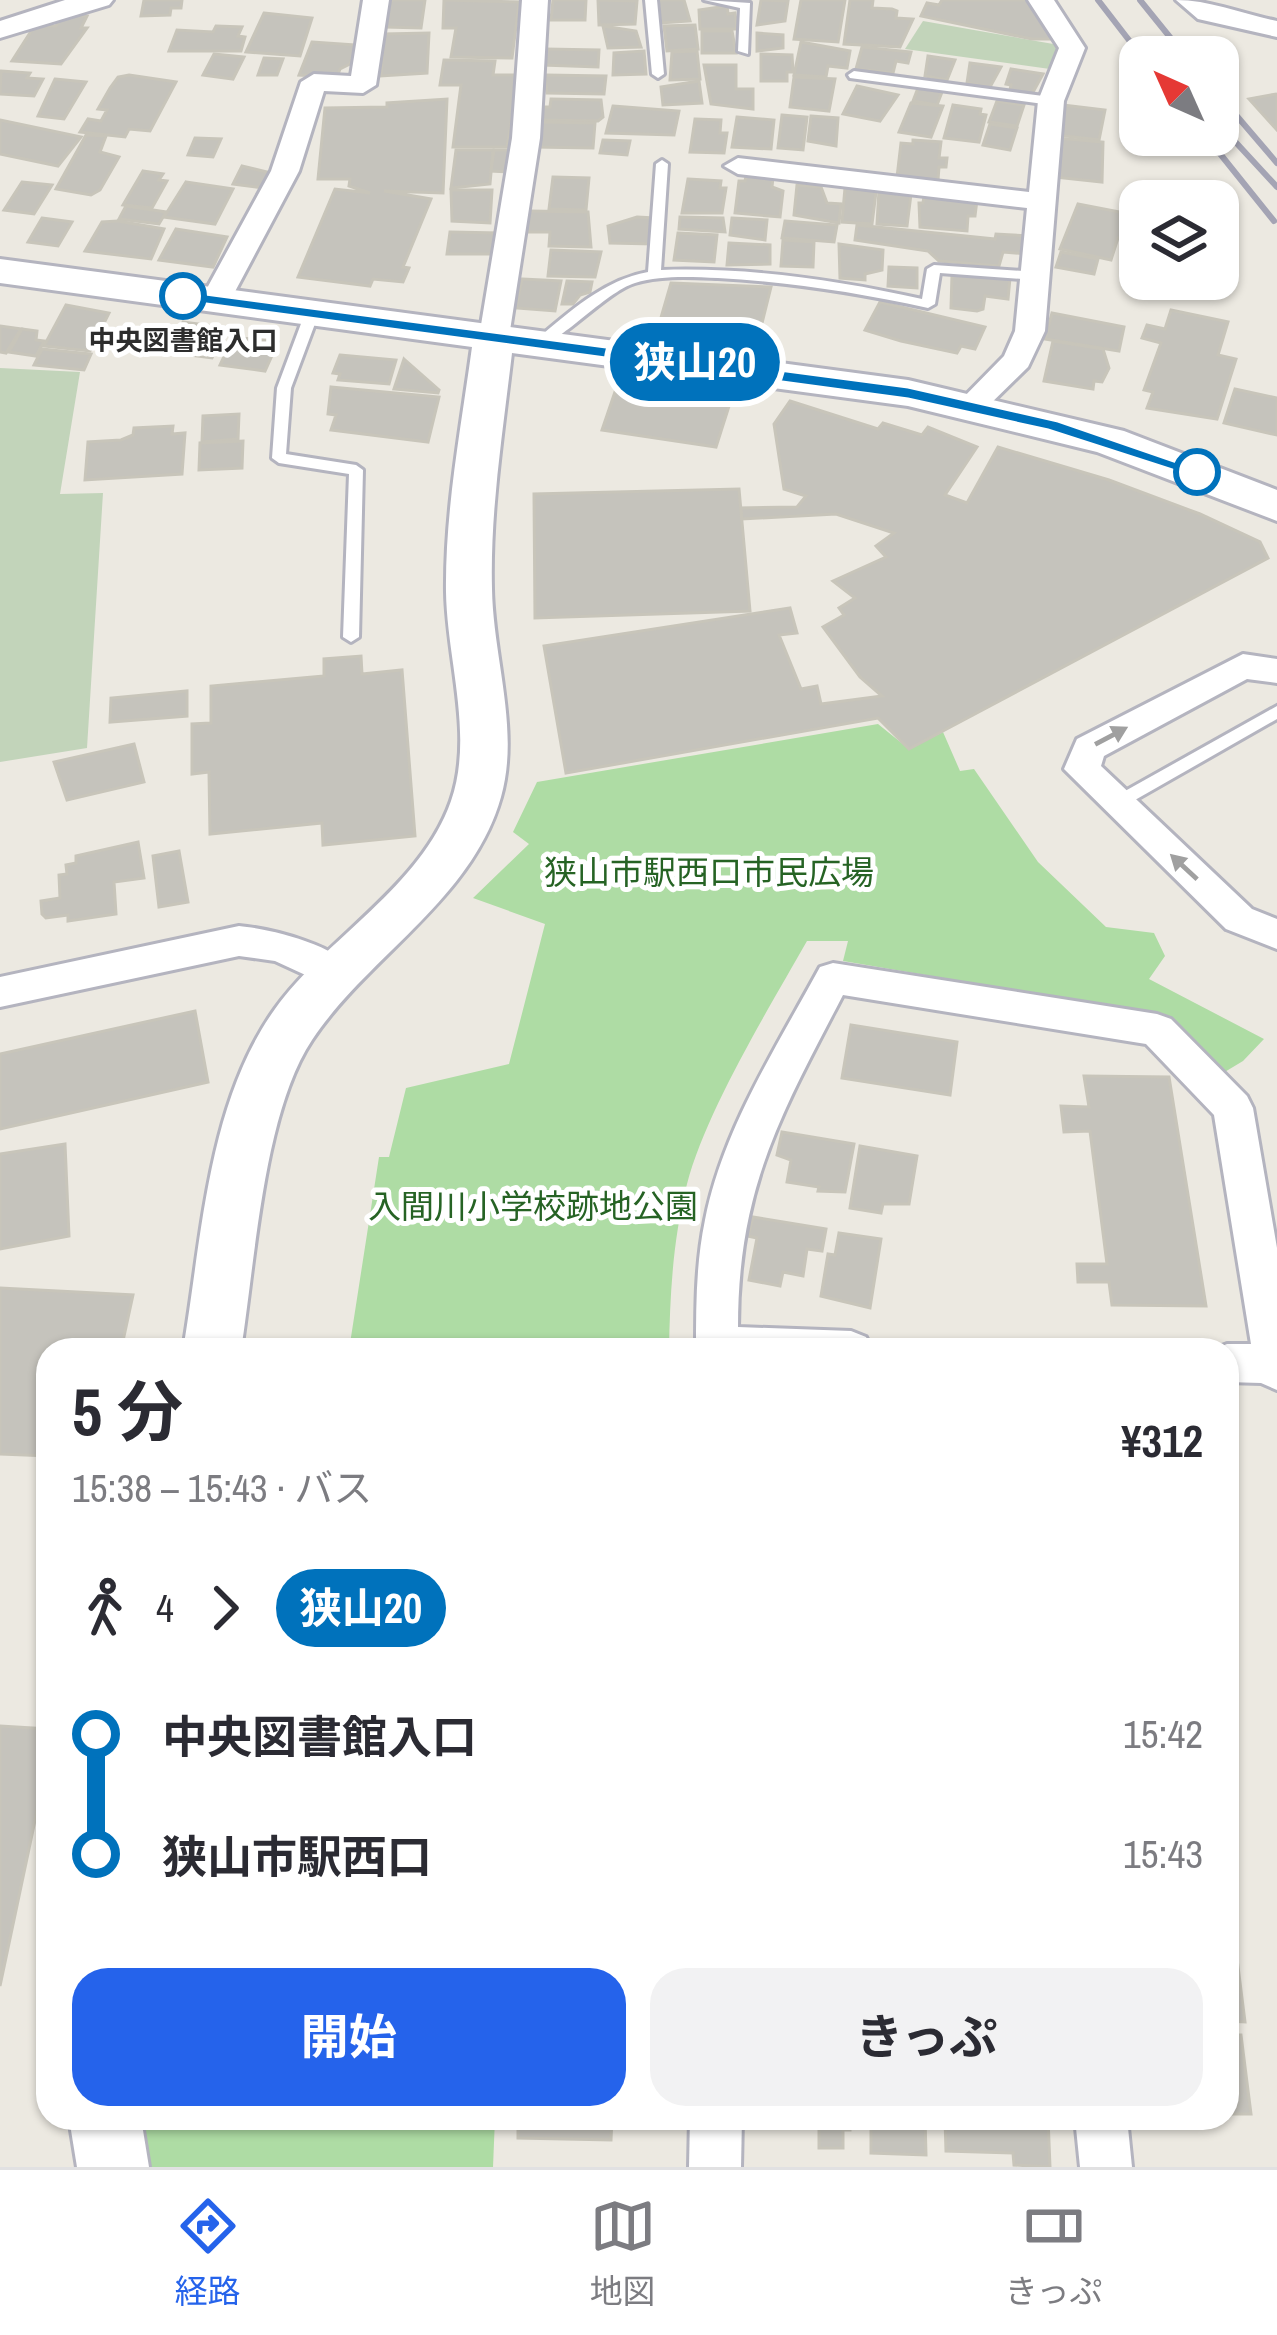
<!DOCTYPE html>
<html lang="ja">
<meta charset="utf-8">
<style>
body{margin:0;font-family:"Archivo Narrow","Noto Sans JP",sans-serif;background:#f2f2f3;color:#2b2b33;height:100vh;display:flex;flex-direction:column;font-size:45px;white-space:nowrap}
*{box-sizing:border-box;margin:0}
p{font-size:39px;color:#7c7c81}
.icon{flex:none;width:66px;height:66px;fill:none;stroke:currentColor;stroke-width:2;stroke-linecap:round;stroke-linejoin:round}
.map{position:relative;flex:1;overflow:hidden}
.details{position:absolute;left:36px;top:1338px;width:1203px;height:792px;display:flex;flex-direction:column;background:#fff;border-radius:36px;box-shadow:0 3px 9px #0004}
.details>*{flex:none}
.badge{padding:0 24px;border-radius:39px;font-size:42px;line-height:78px}
.needle{width:78px;rotate:315deg}
.fabs{position:absolute;left:1119px;top:36px;display:grid;gap:24px}
.fabs a{display:grid;place-items:center;width:120px;height:120px;border-radius:24px;background:#fff;box-shadow:0 3px 9px #0004;font-size:60px}
.map>.badge{position:absolute;translate:-50% -50%;box-shadow:0 0 0 6px #fff}
.legs{display:flex;align-items:center;gap:18px;height:132px;padding:0 36px;font-size:39px}
.legs p{margin-inline-start:auto}
.headline{display:flex;align-items:center;justify-content:space-between;height:204px;padding:0 36px}
h1{font-size:66px;font-weight:700;line-height:90px}
.button{display:flex;gap:24px;margin-top:auto;padding:24px 36px}
.button a{flex:1;height:138px;border-radius:36px;background:#2563eb;color:#fff;font-size:48px;font-weight:700;line-height:138px;text-align:center}
.button a+a{background:#f2f2f3;color:#2b2b33}
ul{padding:0 36px;list-style:none}
li{display:flex;align-items:center;gap:42px;height:120px;font-size:45px}
li i{display:grid;place-items:center;width:18px;height:100%;margin:0 15px;background:currentColor}
li i::after{content:'';width:30px;height:30px;margin:-15px;border:9px solid;border-radius:50%;background:#fff}
li p{margin-inline-start:auto}
li:first-child i{background:linear-gradient(#0000 50%,currentColor 0)}
li:last-child i{background:linear-gradient(currentColor 50%,#0000 0)}
.dock{display:flex;justify-content:space-around;align-items:center;height:168px;border-top:3px solid #e1e1e2;background:#fff;font-size:33px;color:#7c7c81}
.dock a{display:grid;justify-items:center;gap:6px}
.dock .on{color:#2563eb}
.map>svg:first-child{display:block}
</style>
<div class="map">
<svg width="1277" height="2167" viewBox="0 0 1277 2167">
<rect width="100%" height="100%" fill="#ece9e1"/>
<g fill="#aedca4">
<path d="M878,724l31,25 34,-17 17,39 14,-2 64,93 68,65 48,6 11,23 -16,23 115,60 -21,22 -20,12 -62,-58 -318,-54 5,-20h-41c-38,67 -101,170 -120,243 -14,55 -17,109 -18,166h-320l30,-193h10l17,-69 103,-24 36,-140 -72,-26 56,-54 -16,-12 24,-50z"/>
<path d="M142,2118h353l-2,49h-342z"/>
</g>
<g fill="#c2d4ba">
<path d="M923,21l136,24 -9,24 -145,-20z"/>
<path d="M0,368l80,4 -20,122 43,-1 -16,255 -87,14z"/>
</g>
<g fill="#c5c3bc" stroke="#c8c5ba" stroke-width="3">
<path d="M144,0h38l-1,8h-10l-1,7 -29,1z"/>
<path d="M393,0h32l-4,28 -35,-1 -2,-19z"/>
<path d="M444,0l75,2 -7,56 -61,-1 5,-29h-13z"/>
<path d="M553,0h33l-1,20h-34z"/>
<path d="M598,0l39,1 -2,23 -36,1z"/>
<path d="M658,0h26l6,21 -29,2z"/>
<path d="M761,0l27,1 -3,20 -28,4z"/>
<path d="M801,0h44l-7,42 -44,-3z"/>
<path d="M850,0h23l-1,8 20,1 5,2 -1,7 17,1 -13,28 -56,-3z"/>
<path d="M942,0h85l26,32 -2,7h-19l-111,-23 6,-13 12,2z"/>
<path d="M727,6l1,8 7,-1 2,16h-37l-1,-19z"/>
<path d="M264,13l48,5 -12,38 -54,-4z"/>
<path d="M63,14l24,2 -6,12h6l-26,36 -49,-3 23,-36 21,1z"/>
<path d="M695,25l3,24 -31,2 -3,-25z"/>
<path d="M216,26l26,1 -4,9 7,1 -4,14h-72l8,-21 36,2z"/>
<path d="M603,26l33,5 5,16 -33,1z"/>
<path d="M702,31h30l4,22h-34z"/>
<path d="M429,33l-2,40 -46,3 3,-42z"/>
<path d="M757,33l26,2v13l-26,3z"/>
<path d="M312,42l45,3 -7,19 -10,5 -3,8 -38,-2z"/>
<path d="M801,42l49,9 -3,17 -19,-2 -2,11 -32,-2z"/>
<path d="M862,47l49,5 -3,11 -12,-2 -3,12 -37,-4z"/>
<path d="M545,49l54,1 -1,17 -55,-2z"/>
<path d="M644,51l2,23 -33,1 1,-22z"/>
<path d="M697,51l3,28 -30,1 2,-28z"/>
<path d="M214,54l30,3 -11,22 -30,-4z"/>
<path d="M761,54l31,1 1,17h-6v9h-26z"/>
<path d="M928,56l27,4 -8,20 -22,-4z"/>
<path d="M264,58l19,1 -6,16h-19z"/>
<path d="M444,60l51,1 -2,14h26l-12,72h-54l8,-62h-21z"/>
<path d="M970,63l31,4 -11,20 -23,-4z"/>
<path d="M704,65h32v24h17v20l-42,-5z"/>
<path d="M1011,69l32,5 -11,20 -22,-4 1,-5 -5,-1z"/>
<path d="M1,71l29,2 -3,5 16,1 -9,17 -34,-2z"/>
<path d="M129,75l47,7 -26,49 -21,-2 -4,8 -45,-5 8,-13 13,2 6,-11 -9,-1 12,-21 8,-11z"/>
<path d="M545,75l61,1 -2,18 -57,-1z"/>
<path d="M794,77l41,2 -6,32 -39,-4z"/>
<path d="M55,79l31,3 -22,37 -26,-3z"/>
<path d="M699,81l3,22 -39,2 -2,-18z"/>
<path d="M857,86l41,9 -18,26 -37,-7z"/>
<path d="M918,88l24,4 -5,13 -24,-4z"/>
<path d="M1276,94l1,1v35l-28,-31z"/>
<path d="M447,99l-4,94 -59,-2 47,8 -28,68 6,1 -6,14 -30,-3 -3,7 -72,-9 37,-88 35,4 -21,-7 1,-7h-32l7,-71 62,-1v-4z"/>
<path d="M551,99l50,1 2,17 -5,4 -57,-1 1,-13h8z"/>
<path d="M997,101l27,4 -7,21 -28,-4z"/>
<path d="M911,103l32,3 -12,31 -32,-5z"/>
<path d="M953,105l28,4 -1,5 6,1 -7,27 -35,-4z"/>
<path d="M1063,105l42,5 -6,30 -42,-5z"/>
<path d="M613,106l66,5 -5,24 -68,-2z"/>
<path d="M782,115l25,2 -4,33 -25,-2z"/>
<path d="M811,116l27,2 -2,28 -28,-5z"/>
<path d="M737,117l37,3 -3,29 -39,-2z"/>
<path d="M695,119l26,1 -1,13h7l-3,20 -34,-1z"/>
<path d="M0,120l81,17 -23,29 -58,-12z"/>
<path d="M538,122l57,1 -2,25 -58,-1z"/>
<path d="M990,124l27,4 -7,22 -27,-5z"/>
<path d="M86,135l20,1 -6,16 19,5 -19,33 -9,5 -35,-6z"/>
<path d="M195,138l26,1 -8,18 -25,-2z"/>
<path d="M1056,138l47,4 -1,40 -48,-5z"/>
<path d="M603,140l27,1 -3,14 -27,-2z"/>
<path d="M913,140l28,2 -2,16h8l-1,9h-7l-1,13 -41,-3 4,-34 12,1z"/>
<path d="M456,150h37l-3,34 -39,4z"/>
<path d="M494,150h20l-2,22 -21,-1z"/>
<path d="M242,166l29,7 -7,15 -31,-4z"/>
<path d="M143,171l20,3 -4,6 8,1 -15,27 -29,-3z"/>
<path d="M746,176l27,1 -1,10 11,4 -3,26 -45,-4 4,-32h6z"/>
<path d="M553,177l36,1 -3,32 -37,-1z"/>
<path d="M688,179l33,2 -1,7h6l-4,25h-40z"/>
<path d="M22,182l30,3 -18,29 -30,-4z"/>
<path d="M186,182l47,7 -18,35 -51,-7z"/>
<path d="M797,185l24,2 6,16 14,1 -2,19 -45,-8z"/>
<path d="M845,188l31,4 -4,32 -30,-2z"/>
<path d="M451,190h41l-2,33 -38,-2z"/>
<path d="M879,190l32,4 -4,32 -30,-2z"/>
<path d="M924,196l53,4 -2,16h-7l-1,15 -47,-4 -1,-24h4z"/>
<path d="M1078,204l62,12 -2,26 -20,-4 -7,22 -51,-11z"/>
<path d="M126,206l40,6 -7,12 -40,-5z"/>
<path d="M529,211l59,1 3,35 -42,-1 1,-14h-22z"/>
<path d="M637,217l17,1 -1,26 -43,-1 -2,-17z"/>
<path d="M680,217l43,1 2,14 -46,-3z"/>
<path d="M42,218l30,4 -14,24 -30,-4z"/>
<path d="M732,218l35,2 -2,20 -35,-5z"/>
<path d="M118,221l46,8 -13,30 -66,-8 17,-29z"/>
<path d="M785,221l52,4 -3,17 -52,-4z"/>
<path d="M857,225l138,14 1,-5 33,2 -1,18 -25,-2 -4,14 -60,-5 -11,-10 -73,-11z"/>
<path d="M176,229l51,8 -14,30 -54,-7z"/>
<path d="M450,232l49,1 -2,21h-50z"/>
<path d="M678,233l39,2 -3,27 -40,-2z"/>
<path d="M783,240l31,2 -1,25 -32,-1z"/>
<path d="M729,243l41,2v19l-43,1z"/>
<path d="M839,244l44,6 -1,20 -17,4v6l-25,-2z"/>
<path d="M551,250l50,2 -6,25 -47,-1z"/>
<path d="M1061,252l37,7 -4,15 -38,-7z"/>
<path d="M889,267l28,1v20l-29,-2z"/>
<path d="M952,275l58,3 -2,21 -23,-3 -2,13 -6,2 -26,-3z"/>
<path d="M522,279l39,2 -6,30 -39,-3z"/>
<path d="M567,281l25,1 -2,10 -10,3 -7,9h-11z"/>
<path d="M671,283l100,4 -13,52 -100,-11z"/>
<path d="M880,302l105,25 -10,22 -14,-3 -4,7 -56,-12 -36,-11z"/>
<path d="M66,305l43,8 -19,38 -46,-5z"/>
<path d="M1171,310l57,12 -10,33 18,4 -19,60 -70,-11 6,-16 -9,-2 17,-47 -19,-5 5,-13 18,4z"/>
<path d="M1052,313l72,14 -5,24 -74,-12z"/>
<path d="M183,322l45,6 -16,30 -45,-6z"/>
<path d="M0,326l21,3 -15,24 -6,-1z"/>
<path d="M22,329l15,2 -1,9 8,1 -8,15 -27,-4z"/>
<path d="M233,337l45,5 -13,29 -45,-6z"/>
<path d="M1053,341l50,8 6,19 -7,14 -8,-1 -1,8 -49,-8z"/>
<path d="M42,349l49,5 -7,16 -50,-5z"/>
<path d="M340,355l56,5 -7,24 -51,-4 2,-6 -7,-1z"/>
<path d="M404,359l35,31 -1,3 -44,-4z"/>
<path d="M617,386l113,17 -14,44 -114,-17z"/>
<path d="M331,387l108,10 -11,45 -97,-12 5,-15 -8,-1z"/>
<path d="M1235,389l42,9v37l-53,-12z"/>
<path d="M790,401l88,28 5,-6 39,12 6,-8 49,20 -32,48 22,8 31,-56 111,33 91,34 60,28 8,16 -359,191 -31,-31 -312,55 -22,-127 246,-38 7,25 -18,2 22,54 16,-3 4,18 61,-8 -22,-19 -37,-50 21,-12 -5,-7 16,-10 -22,-17 53,-24 -10,-11 18,-13 -58,-19 -94,5 -2,-11 57,-1 9,-11 -22,-7 -10,-65z"/>
<path d="M239,414l-1,25 -36,3 1,-26z"/>
<path d="M173,426l-1,8 13,-1 -3,41 -97,6 3,-38 33,-2 12,-5 1,-7z"/>
<path d="M243,441l-1,27 -43,2 1,-27z"/>
<path d="M739,489l11,122 -215,7 -1,-124z"/>
<path d="M361,656l1,18 40,-4 13,166 -92,9 -1,-22 -112,11 -1,-62 -17,2v-50l19,-1v-37l113,-10v-17z"/>
<path d="M187,691v25l-77,6 1,-24z"/>
<path d="M134,744l10,38 -77,18 -13,-38z"/>
<path d="M138,842l6,36 -30,4 2,32 -48,7v-6l-22,3 -4,-4 -1,-13 19,-3 -1,-23 8,-1 -1,-9 10,-2v-7z"/>
<path d="M179,851l9,51 -29,5 -6,-51z"/>
<path d="M195,1011l13,71 -208,47v-75z"/>
<path d="M851,1025l106,17 -7,53 -108,-17z"/>
<path d="M1084,1076l85,1 37,229 -94,-1 -3,-23h-31l-1,-18h30l-17,-133 -26,1 -3,-26 28,1z"/>
<path d="M782,1132l72,12 -9,48 -27,-1 1,-4 -32,-5 4,-22 -14,-5z"/>
<path d="M65,1144l4,92 -69,13v-95z"/>
<path d="M860,1146l57,10 -8,48h-26l-2,9 -31,-5z"/>
<path d="M753,1217l73,12 -4,22 -15,-2 -4,27 -20,-4 -3,14 -31,-6 8,-42 -9,-2z"/>
<path d="M839,1233l42,6 -11,69 -49,-12 7,-42 7,1z"/>
<path d="M0,1288l133,7 -12,55h-73v106l-48,-2z"/>
<path d="M0,1726l48,3v30l-48,227z"/>
<path d="M1227,1935h7l11,87 -18,-1z"/>
<path d="M1227,2035h14l10,79h-24z"/>
<path d="M518,2118h94l-1,22 -93,-2z"/>
<path d="M819,2118h31v12h-7v18h-24z"/>
<path d="M871,2118h54l1,37 -55,-2z"/>
<path d="M945,2118h103l2,49 -36,-2 -1,-12 -67,-2z"/>
</g>
<g fill="none" stroke-linecap="round" stroke-linejoin="round">
<g stroke="#b4b4bf" stroke-width="6">
<g id="lane">
<path d="M645,0h12l7,74 -6,4 -6,-4z"/>
<path d="M704,0l46,3 -2,51 -10,-3 2,-43z"/>
<path d="M854,71l197,26 6,4 -6,4 -201,-27 -2,-3z"/>
<path d="M662,160l6,4 -7,106c88,-3 176,10 261,29l5,-30 7,-4 103,7 7,4 -7,4 -97,-7 -5,31 -7,4c-69,-15 -139,-26 -210,-30 -27,-1 -57,-3 -83,5 -30,9 -78,64 -99,63v-6c33,-28 68,-60 112,-68l8,-108z"/>
<path d="M312,309l7,4 -28,75 -5,66 70,11 7,5 -4,167 -8,5 -8,-5 6,-163 -70,-11 -7,-5 5,-70 28,-75z"/>
<path d="M1277,706v13l-156,89h-12l-2,-4 2,-4z"/>
</g>
</g>
<g stroke="#b4b4bf" stroke-width="6">
<g id="street">
<path d="M65,0h48l-4,5 -109,33v-17z"/>
<path d="M363,0h26l-13,85 -13,8 -39,-2 -25,80 -69,130 -5,6h-20l-5,-6 71,-130 30,-89 13,-8 37,2z"/>
<path d="M522,0h26l-8,138 -31,199 -15,9 -15,-9 33,-199z"/>
<path d="M1028,0h26l31,48 -21,53 -19,230 -17,36 -46,45 -11,3 -15,-10 48,-49 11,-25 12,-123 -289,-34 -14,-8 14,-8 291,34 9,-91 21,-53z"/>
<path d="M1176,0c34,0 67,14 101,21v16l-79,-18z"/>
<path d="M1243,654l34,5v24l-30,-4 -143,77 -3,10 151,143 25,10v30l-51,-20 -162,-160 13,-30z"/>
<path d="M239,926c32,3 103,20 118,49l-6,11 -13,4 -63,-29 -36,-5 -239,51v-30z"/>
<path d="M833,963l324,51 14,5 76,77 6,12 24,140v142l-16,-7 -34,-1v-32h-15l15,-6h24l-37,-229 -68,-71 -303,-49c-62,119 -105,193 -105,332l113,4 15,6 6,13h-176c0,-43 0,-87 9,-130 18,-91 71,-172 115,-253z"/>
<path d="M690,2118h52l-1,49h-52z"/>
<path d="M1075,2118h52l5,49h-52z"/>
</g>
</g>
<g stroke="#b4b4bf" stroke-width="6">
<g id="secondary">
<path d="M0,259l908,121 216,51 153,59v31l-180,-69 -189,-46 -396,-53c-9,78 -22,157 -20,236 1,68 28,141 9,208 -29,103 -133,159 -189,243 -49,73 -57,223 -71,310h-58c19,-111 24,-246 92,-341 51,-71 146,-122 176,-208 23,-66 -4,-141 -5,-209 -1,-82 15,-164 26,-245l-472,-64z"/>
<path d="M69,2118h72l8,49h-72z"/>
</g>
</g>
<use href="#lane" fill="#fff" fill-rule="evenodd"/>
<use href="#street" fill="#fff" fill-rule="evenodd"/>
<use href="#secondary" fill="#fff" fill-rule="evenodd"/>
<g stroke="#a4a4b4" stroke-width="6">
<path d="M1098,0l44,57"/>
<path d="M1140,0l46,57"/>
<path d="M1218,94l59,69"/>
<path d="M1218,123l59,64"/>
<path d="M1205,135l69,86"/>
</g>
</g>
<defs><path id="oneway-solid" d="M-6-.8H1V-3.2L6.5 0L1 3.2V.8H-6Z" transform="scale(3)"/></defs>
<g fill="#a0a0a0">
<use href="#oneway-solid" transform="translate(1111 736) rotate(-28)"/>
<use href="#oneway-solid" transform="translate(1184 867) rotate(-137)"/>
</g>
<path fill="#0072bc" stroke="#fff" stroke-width="3" d="M183,291l725,96 150,34 148,51 -9,6 -149,-48 -140,-31 -731,-99v-7z"/>
<g fill="#fff" stroke="#0072bc" stroke-width="6">
<circle cx="183" cy="296" r="21"/>
<circle cx="1197" cy="472" r="21"/>
</g>
<g text-anchor="middle" dominant-baseline="central" stroke-width="10" stroke-linejoin="round" paint-order="stroke">
<g font-size="27" font-weight="bold" fill="#2d2d2d" stroke="#fff">
<text x="183" y="340">中央図書館入口</text>
</g>
<g font-size="33" fill="#266324" stroke="#fff">
<text x="709" y="872">狭山市駅西口市民広場</text>
<text x="533" y="1206">入間川小学校跡地公園</text>
</g>
</g>
</svg>
<div class="fabs">
<a><svg class="needle" viewBox="-14 -14 28 28"><path d="M0-13l5 13h-10z" fill="#e53935"/><path d="M0 13l5-13h-10z" fill="#7c7c81"/></svg></a>
<a><svg class="icon" aria-label="layers" viewBox="0 0 24 24"><path d="M12 4l9 5-9 5-9-5zM3 14l9 5 9-5"/></svg></a>
</div>
<b class="badge" style="left:695px;top:362px;background:#0072bc;color:#fff">狭山20</b>
<section class="details">
<div class="headline"><div><h1>5 分</h1><p>15:38 – 15:43 · バス</p></div><b>¥312</b></div>
<div class="legs"><svg class="icon" aria-label="walk" viewBox="0 0 24 24"><circle cx="13" cy="4" r="2"/><path d="M13 8l-2 6 4 7M11 14l-3 7M7 12l3-4h3l4 4"/></svg>4<svg class="icon" aria-label="forward" viewBox="0 0 24 24"><path d="M9 5l7 7-7 7"/></svg><b class="badge" style="background:#0072bc;color:#fff">狭山20</b></div>
<ul>
<li><i style="color:#0072bc"></i><b>中央図書館入口</b><p>15:42</p></li>
<li><i style="color:#0072bc"></i><b>狭山市駅西口</b><p>15:43</p></li>
</ul>
<div class="button"><a>開始</a><a>きっぷ</a></div>
</section>
</div>
<nav class="dock">
<a class="on"><svg class="icon" aria-label="directions" viewBox="0 0 24 24"><path d="M12 3l9 9-9 9-9-9zM9 14v-3h6M13 9l2 2-2 2"/></svg>経路</a>
<a><svg class="icon" aria-label="map" viewBox="0 0 24 24"><path d="M3 6l6-2 6 2 6-2v14l-6 2-6-2-6 2zM9 4v14M15 6v14"/></svg>地図</a>
<a><svg class="icon" aria-label="tickets" viewBox="0 0 24 24"><path d="M3 7h18v10H3zM15 7v10"/></svg>きっぷ</a>
</nav>
